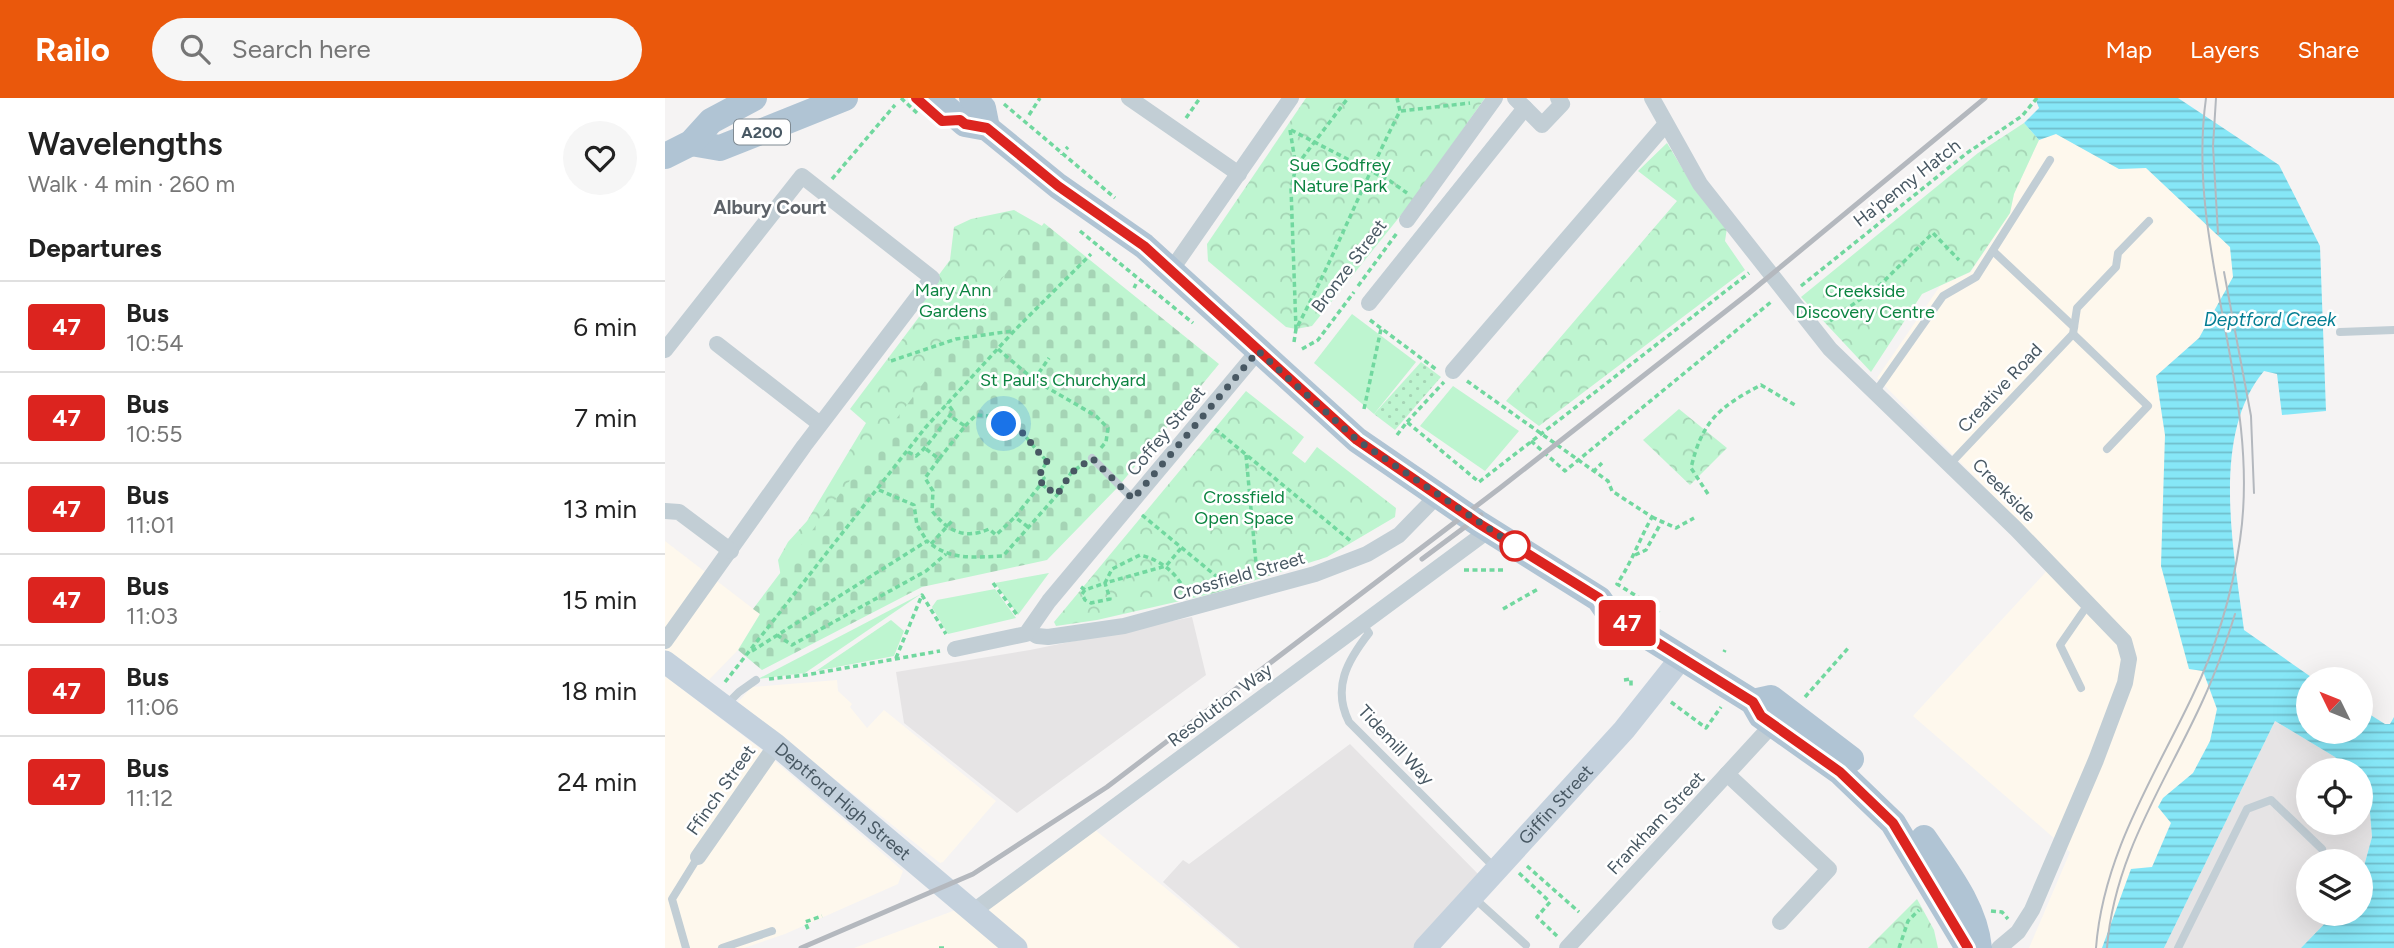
<!DOCTYPE html>
<meta charset="utf-8">
<style>
body{margin:0;font-family:Figtree,sans-serif;background:#f6f6f6;color:#222;height:100vh;display:flex;flex-direction:column;font-size:26px;white-space:nowrap}
*{box-sizing:border-box;margin:0}
p{font-size:23px;color:#767676}
.icon{flex:none;width:38px;height:38px;fill:none;stroke:currentColor;stroke-width:2;stroke-linecap:round;stroke-linejoin:round}
.map{position:relative;flex:1;overflow:hidden}
.side{display:flex;flex-direction:column;background:#fff;width:665px}
.side>*{flex:none}
.badge{padding:0 14px;border-radius:5px;font-size:24px;line-height:46px}
.needle{width:46px;rotate:313deg}
.tools{position:absolute;left:1631px;top:569px;display:grid;gap:14px}
.tools a{display:grid;place-items:center;width:77px;height:77px;border-radius:50%;background:#fff;box-shadow:0 7px 28px #0002;font-size:35px}
.you{position:absolute;width:35px;height:35px;margin:-18px;border:5px solid #fff;border-radius:50%;background:#1a73e8;box-shadow:0 0 0 10px #1a73e833}
.map>.badge{position:absolute;translate:-50% -50%;box-shadow:0 0 0 4px #fff}
h2{padding:0 28px;font-size:26px;line-height:63px}
.round{display:grid;place-items:center;flex:none;width:74px;height:74px;border-radius:37px;background:#f6f6f6}
.head{display:flex;align-items:center;justify-content:space-between;height:119px;padding:0 28px}
h1{font-size:33px;font-weight:600;line-height:52px}
ul{padding:0;list-style:none}
li{display:flex;align-items:center;gap:21px;height:91px;padding:0 28px;border-top:2px solid #e0e0e0}
li div{flex:1}
li b{display:block;font-size:26px}
li em{font-style:normal}
li .badge{min-width:77px;font-weight:700;text-align:center}
header{display:flex;align-items:center;gap:42px;box-sizing:border-box;height:98px;padding:0 35px;background:#ea580c;color:#fff}
header strong{font-size:33px}
nav{display:flex;gap:38px;margin-inline-start:auto;font-size:24px}
.search{width:490px;height:63px;background:#f6f6f6;display:flex;align-items:center;gap:18px;box-sizing:border-box;padding:0 24px;border-radius:38px;color:#767676;font-size:26px}
main{display:flex;flex:1;min-height:0}
.map>svg:first-child{display:block}
</style>
<header>
<strong>Railo</strong>
<div class="search"><svg class="icon" aria-label="search" viewBox="0 0 24 24"><circle cx="10" cy="10" r="6"/><path d="M15 15l6 6"/></svg>Search here</div>
<nav><a>Map</a><a>Layers</a><a>Share</a></nav>
</header>
<main>
<section class="side">
<div class="head"><div><h1>Wavelengths</h1><p>Walk · 4 min · 260 m</p></div><a class="round"><svg class="icon" aria-label="heart" viewBox="0 0 24 24"><path d="M12 20l-8-8c-3-5 5-10 8-4 3-6 11-1 8 4z"/></svg></a></div>
<h2>Departures</h2>
<ul>
<li><span class="badge" style="background:#dc241f;color:#fff">47</span><div><b>Bus</b><p>10:54</p></div><em>6 min</em></li>
<li><span class="badge" style="background:#dc241f;color:#fff">47</span><div><b>Bus</b><p>10:55</p></div><em>7 min</em></li>
<li><span class="badge" style="background:#dc241f;color:#fff">47</span><div><b>Bus</b><p>11:01</p></div><em>13 min</em></li>
<li><span class="badge" style="background:#dc241f;color:#fff">47</span><div><b>Bus</b><p>11:03</p></div><em>15 min</em></li>
<li><span class="badge" style="background:#dc241f;color:#fff">47</span><div><b>Bus</b><p>11:06</p></div><em>18 min</em></li>
<li><span class="badge" style="background:#dc241f;color:#fff">47</span><div><b>Bus</b><p>11:12</p></div><em>24 min</em></li>
</ul>
</section>
<div class="map">
<svg width="1729" height="850" viewBox="0 0 1729 850">
<defs>
<pattern id="forest-crowns" width="20" height="18" patternUnits="userSpaceOnUse" patternTransform="scale(1.75)"><rect width="20" height="18" fill="#bef5d0"/><path d="M2 6a3 3 0 1 1 6 0M12 15a3 3 0 1 1 6 0" fill="none" stroke="#a5d4b5"/></pattern>
<pattern id="cemetery-stones" width="16" height="16" patternUnits="userSpaceOnUse" patternTransform="scale(1.75)"><rect width="16" height="16" fill="#bef5d0"/><path d="M2 7V4a2 2 0 0 1 4 0v3zM10 15v-3a2 2 0 0 1 4 0v3z" fill="#a5d4b5"/></pattern>
<pattern id="garden-dots" width="8" height="8" patternUnits="userSpaceOnUse" patternTransform="scale(1.75)"><rect width="8" height="8" fill="#bef5d0"/><path d="M2 2h.1M6 6h.1" fill="none" stroke="#a5d4b5" stroke-width="1.8" stroke-linecap="round"/></pattern>
<pattern id="water-rules" width="6" height="5" patternUnits="userSpaceOnUse" patternTransform="scale(1.75)"><rect width="6" height="5" fill="#86e7f7"/><path d="M0 2.5h6" fill="none" stroke="#70becc"/></pattern>
</defs>
<rect width="100%" height="100%" fill="#f5f3f3"/>
<g fill="#fef8ed">
<path d="M1390,35l64,36 27,-1 84,79 4,20v10l-35,61 -43,38 9,59 -4,131 56,143 -7,32 -17,32 -30,25 -5,9 13,15 -19,45 -21,2 -29,79h-73l41,-96 -157,-136 131,-142 11,-16 -178,-180 63,-92 31,-14 39,-59 4,-19 25,-54z"/>
<path d="M0,443l95,73 -22,36 -30,31 -43,-31z"/>
<path d="M0,578l98,75 140,120 -5,13 -113,50 -41,14h-79z"/>
<path d="M172,582l1,11 14,13 -2,3 17,21 17,-18 112,91 -53,61 -3,1 -202,-161 14,-15z"/>
<path d="M429,731l144,119h-384l131,-49z"/>
</g>
<g fill="#e6e4e5">
<path d="M527,519l14,58 -189,138 -113,-90 -8,-51 134,-22z"/>
<path d="M1610,623l60,36 13,13h-40v52h53v-28l9,19 2,24 -11,40v-16h-53v53h26l-33,34h-137z"/>
<path d="M685,646l131,133 -66,71h-175l-77,-66 20,-22 6,4z"/>
</g>
<g fill="#bef5d0">
<path d="M687,216l64,48 -42,52 -60,-51z"/>
<path d="M788,288l66,45 -34,40 -65,-45z"/>
<path d="M384,475l-31,42 -23,-32z"/>
<path d="M330,491l21,29 -68,16 -16,-27 5,-7z"/>
<path d="M256,496l-116,79 -47,6z"/>
<path d="M226,522l13,11 -10,25 -78,15z"/>
</g>
<g fill="url(#forest-crowns)">
<path d="M641,0h179l-72,102 -101,126 -16,3 -10,-2 -78,-66 -1,-17z"/>
<path d="M1359,25l15,17 -25,54 -4,19 -40,59 -48,22 -51,78 -70,-75 177,-144z"/>
<path d="M1002,45l26,43 34,42 -2,13 20,29 -206,156 -33,-25 171,-200 -39,-30z"/>
<path d="M349,112l44,25 -276,348 -4,-23 10,-18 19,-21 59,-98 -16,-14 72,-96 -7,-6 35,-47 4,-33 17,-8z"/>
<path d="M581,293l58,46 -12,16 13,10 12,-16 79,61 -1,9 -68,40 -112,36 -118,27 -41,6 -2,-4z"/>
<path d="M1014,311l48,39 -37,37 -47,-45z"/>
<path d="M1252,801l17,31 4,18h-70z"/>
</g>
<path fill="url(#cemetery-stones)" d="M379,125l175,141 -101,123 -71,73 -125,27 -160,83 -24,-20 22,-36 -7,-5z"/>
<path fill="url(#garden-dots)" d="M756,264l20,15 -46,53 -21,-16z"/>
<path fill="url(#water-rules)" d="M1370,0h143l101,67 41,81 6,165 -44,4 -5,-41 -13,-3c-54,64 -30,181 -20,259l70,49h-6v53h53v-23l24,15h5l4,-7v231h-93l33,-34h27v-37l11,-40 -2,-24 -9,-19v-24h-13l-13,-13 -60,-36 -111,227h-62l29,-79 21,-2 19,-44 -13,-16 5,-9 30,-25 17,-32 7,-32 -14,-38 -14,-2 -28,-103 4,-131 -9,-59 43,-38 34,-61 -3,-30 -84,-79 -27,1 -63,-35 -17,6 -15,-17 15,-15z"/>
<g fill="none" stroke-linecap="round" stroke-linejoin="round">
<g stroke="#71d89f" stroke-width="3.5" stroke-dasharray="5 3.5" stroke-linecap="butt">
<path d="M236,0l16,15"/>
<path d="M339,6l111,94"/>
<path d="M736,13l69,-8"/>
<path d="M364,17l11,-17"/>
<path d="M521,20l14,-20"/>
<path d="M625,32l6,37 -5,21 5,141c38,-71 67,-146 104,-218l-3,-13"/>
<path d="M626,32l99,51 17,12"/>
<path d="M401,51l2,-2"/>
<path d="M397,57v-1"/>
<path d="M632,67l51,-67"/>
<path d="M167,81l63,-74"/>
<path d="M415,133l113,92"/>
<path d="M693,188l39,-53"/>
<path d="M1136,188l166,-133 55,-37 15,-18"/>
<path d="M469,190l2,-4"/>
<path d="M705,222l67,50"/>
<path d="M1165,223l50,-36 53,-52 26,27"/>
<path d="M629,244l2,-13"/>
<path d="M333,251l36,31 62,36 12,12 -2,14 -7,8"/>
<path d="M637,251l16,-9 36,-48"/>
<path d="M226,263l65,-22 56,-8"/>
<path d="M369,282l15,-22"/>
<path d="M802,283l141,100 4,10 40,26c-13,23 -20,45 -35,67l42,26 -1,2"/>
<path d="M699,311l17,-80"/>
<path d="M742,324l37,-40"/>
<path d="M300,328l11,-11 13,1 15,8 6,-4c15,13 23,28 37,41l-7,13 4,4 -3,6"/>
<path d="M550,331l137,113"/>
<path d="M732,337l10,-13 72,60 270,-209"/>
<path d="M866,343l34,30 206,-169"/>
<path d="M261,351l13,10 26,-33 -15,-10"/>
<path d="M243,354l8,4c11,-8 28,-33 37,-45l-6,-8"/>
<path d="M581,357l11,119"/>
<path d="M274,361l-14,19 8,13 -1,20c16,20 32,29 57,18l7,6 19,-18"/>
<path d="M928,374l9,-9"/>
<path d="M214,392l35,15 3,20 10,16"/>
<path d="M1043,396l-17,-26c11,-47 28,-61 70,-83l34,20"/>
<path d="M477,417l80,66"/>
<path d="M987,419l24,11 18,-10"/>
<path d="M363,429l-13,-10 26,-33 16,11"/>
<path d="M266,446l21,-23"/>
<path d="M970,457l11,-5 15,-27"/>
<path d="M799,472h42"/>
<path d="M328,485l25,33"/>
<path d="M416,489l4,3 20,-7 7,-14 28,-14c21,5 37,18 46,38"/>
<path d="M420,492l-3,4 3,6 6,3 19,-4 -5,-16 61,-17 16,-19"/>
<path d="M838,511l35,-20"/>
<path d="M112,537l15,10 134,-74 20,-17"/>
<path d="M87,553l175,-110c23,20 47,16 76,15l54,-61 14,-22 12,-9"/>
<path d="M1059,554l1,-2"/>
<path d="M231,560l26,-63 24,39"/>
<path d="M104,581l37,-4 134,-24"/>
<path d="M959,582l7,-1v9"/>
<path d="M60,584l200,-254 89,-97 77,-77"/>
<path d="M1140,599l45,-51"/>
<path d="M1006,604l35,26 15,-21"/>
<path d="M862,768l52,46"/>
<path d="M854,775l31,29 -13,15 20,19"/>
<path d="M1326,813l11,1 6,7"/>
<path d="M143,831l-3,-7 17,-6"/>
<path d="M274,850h5"/>
<path d="M1234,850l9,-27 11,-11"/>
</g>
<g stroke="#c2ced5" stroke-width="8">
<path d="M1328,153l81,76"/>
<path d="M1675,234l54,-2"/>
<path d="M1408,236l75,72 -41,43"/>
<path d="M1209,296l69,-98 33,-19 74,-117"/>
<path d="M427,360l41,41"/>
<path d="M1285,366l123,-130 4,-26 39,-41 2,-14 31,-32"/>
<path d="M697,525l7,10c-22,28 -37,55 -20,89l145,145"/>
<path d="M1416,590l-21,-43 29,-42"/>
<path d="M61,607l13,-13 17,-12"/>
<path d="M809,800l52,47"/>
<path d="M21,850l-14,-49 26,-42"/>
<path d="M57,850l50,-17"/>
<path d="M1513,850l69,-139 24,-9 51,49"/>
</g>
<g stroke="#c2ced5" stroke-width="16">
<path d="M464,0l110,76"/>
<path d="M987,0l48,86 130,165 186,180 108,112 5,18 -4,24 -29,77 -64,150 -14,22 -19,16"/>
<path d="M860,10l17,17 20,-21 -4,-6"/>
<path d="M742,122l88,-122"/>
<path d="M507,171l119,-171"/>
<path d="M704,205l156,-195 -10,-10"/>
<path d="M52,246l103,80"/>
<path d="M0,252l137,-174 130,102 -128,168 -139,195"/>
<path d="M788,273l212,-246"/>
<path d="M0,413l14,1 52,39"/>
<path d="M364,533l8,5 11,1 76,-11 191,-52 52,-20 32,-19 38,-39"/>
<path d="M290,551l71,-15 23,-33 209,-250"/>
<path d="M1062,676l102,95 -49,53"/>
<path d="M33,759l78,-112"/>
<path d="M310,812l514,-380"/>
<path d="M902,850l206,-224"/>
</g>
<g stroke="#c4d1dd" stroke-width="23">
<path id="s1" d="M0,564l111,83 240,203"/>
<path id="s2" d="M760,850l199,-218 58,-73"/>
</g>
<g stroke="#b0c4d4" stroke-width="26">
<path d="M270,0l30,26 22,4 71,58 86,60 213,194 121,83 121,76 9,13 145,90 8,14 79,56 53,51 75,125"/>
<path d="M307,0l11,10 4,20"/>
<path d="M26,45l29,5 125,-50"/>
<path d="M0,58l26,-13 20,-22 43,-23"/>
<path d="M1088,604l18,-4 80,61"/>
<path d="M1259,740c23,34 51,69 55,110"/>
</g>
<g stroke="#b4b8be" stroke-width="2">
<path d="M1551,0l-3,48 5,88"/>
<path d="M1559,174l27,144 3,77"/>
<path d="M1431,850c7,-93 57,-169 96,-251 24,-49 40,-102 48,-157 22,-149 -55,-292 -34,-442"/>
<path d="M1442,850c7,-93 59,-166 96,-248 13,-28 23,-57 32,-86"/>
</g>
<g stroke="#b4b8be" stroke-width="5">
<path d="M757,461l59,-44"/>
<path d="M136,850l172,-74 134,-87 393,-299 249,-195 236,-195"/>
</g>
</g>
<g fill="none" stroke-linecap="round" stroke-linejoin="round">
<g stroke="#fff" stroke-width="16">
<path id="line" d="M251,0l26,23 18,-1 5,4 22,4 71,58 86,60 213,194 121,83 121,75 9,14 145,90 8,14 79,56 53,51 75,125"/>
</g>
<use href="#line" stroke="#dc241f" stroke-width="10"/>
<path stroke="#485863" stroke-width="7" stroke-dasharray="0 12.6" d="M339,326l6,-4c15,13 23,28 37,41l-7,13 4,4 -3,6 16,11 14,-22 21,-15 41,41 125,-148 99,89 158,106"/>
</g>
<circle fill="#fff" stroke="#dc241f" stroke-width="3.5" cx="850" cy="448" r="14"/>
<g text-anchor="middle" dominant-baseline="central" stroke-width="5" stroke-linejoin="round" paint-order="stroke">
<rect fill="#fff" stroke="#7f8a92" stroke-width="2" x="69" y="21.5" width="56" height="25" rx="5"/>
<g font-size="16" font-weight="bold" fill="#485863">
<text x="97" y="34">A200</text>
</g>
<g font-size="18" fill="#0c8441" stroke="#fff">
<text x="675" y="67">Sue Godfrey<tspan x="675" dy="21">Nature Park</tspan></text>
<text x="288" y="192">Mary Ann<tspan x="288" dy="21">Gardens</tspan></text>
<text x="1200" y="193">Creekside<tspan x="1200" dy="21">Discovery Centre</tspan></text>
<text x="398" y="282">St Paul's Churchyard</text>
<text x="579" y="399">Crossfield<tspan x="579" dy="21">Open Space</tspan></text>
</g>
<g font-size="18" fill="#485863" stroke="#fff">
<text transform="translate(1242 85) rotate(-38)">Ha'penny Hatch</text>
<text transform="translate(684 168) rotate(-53)">Bronze Street</text>
<text transform="translate(1335 290) rotate(-47)">Creative Road</text>
<text transform="translate(501 333) rotate(-50)">Coffey Street</text>
<text transform="translate(1339 392) rotate(45)">Creekside</text>
<text transform="translate(574 478) rotate(-16)">Crossfield Street</text>
<text transform="translate(555 607) rotate(-37)">Resolution Way</text>
<text transform="translate(731 647) rotate(47)">Tidemill Way</text>
<text transform="translate(56 692) rotate(-55)">Ffinch Street</text>
<text stroke="none"><textPath href="#s1" startOffset="226">Deptford High Street</textPath></text>
<text stroke="none"><textPath href="#s2" startOffset="194">Giffin Street</textPath></text>
<text transform="translate(991 725) rotate(-47)">Frankham Street</text>
</g>
<g font-size="19" font-weight="bold" fill="#5e6369" stroke="#fff">
<text x="105" y="109">Albury Court</text>
</g>
<g font-size="19" font-style="italic" fill="#047e93" stroke="#fff">
<text x="1605" y="221">Deptford Creek</text>
</g>
</g>
</svg>
<div class="tools">
<a><svg class="needle" viewBox="-14 -14 28 28"><path d="M0-13l5 13h-10z" fill="#e53935"/><path d="M0 13l5-13h-10z" fill="#767676"/></svg></a>
<a><svg class="icon" aria-label="locate" viewBox="0 0 24 24"><circle cx="12" cy="12" r="6"/><path d="M12 2v4M12 18v4M2 12h4M18 12h4"/></svg></a>
<a><svg class="icon" aria-label="layers" viewBox="0 0 24 24"><path d="M12 4l9 5-9 5-9-5zM3 14l9 5 9-5"/></svg></a>
</div>
<div class="you" style="left:339px;top:326px"></div>
<b class="badge" style="left:962px;top:525px;background:#dc241f;color:#fff">47</b>
</div>
</main>
